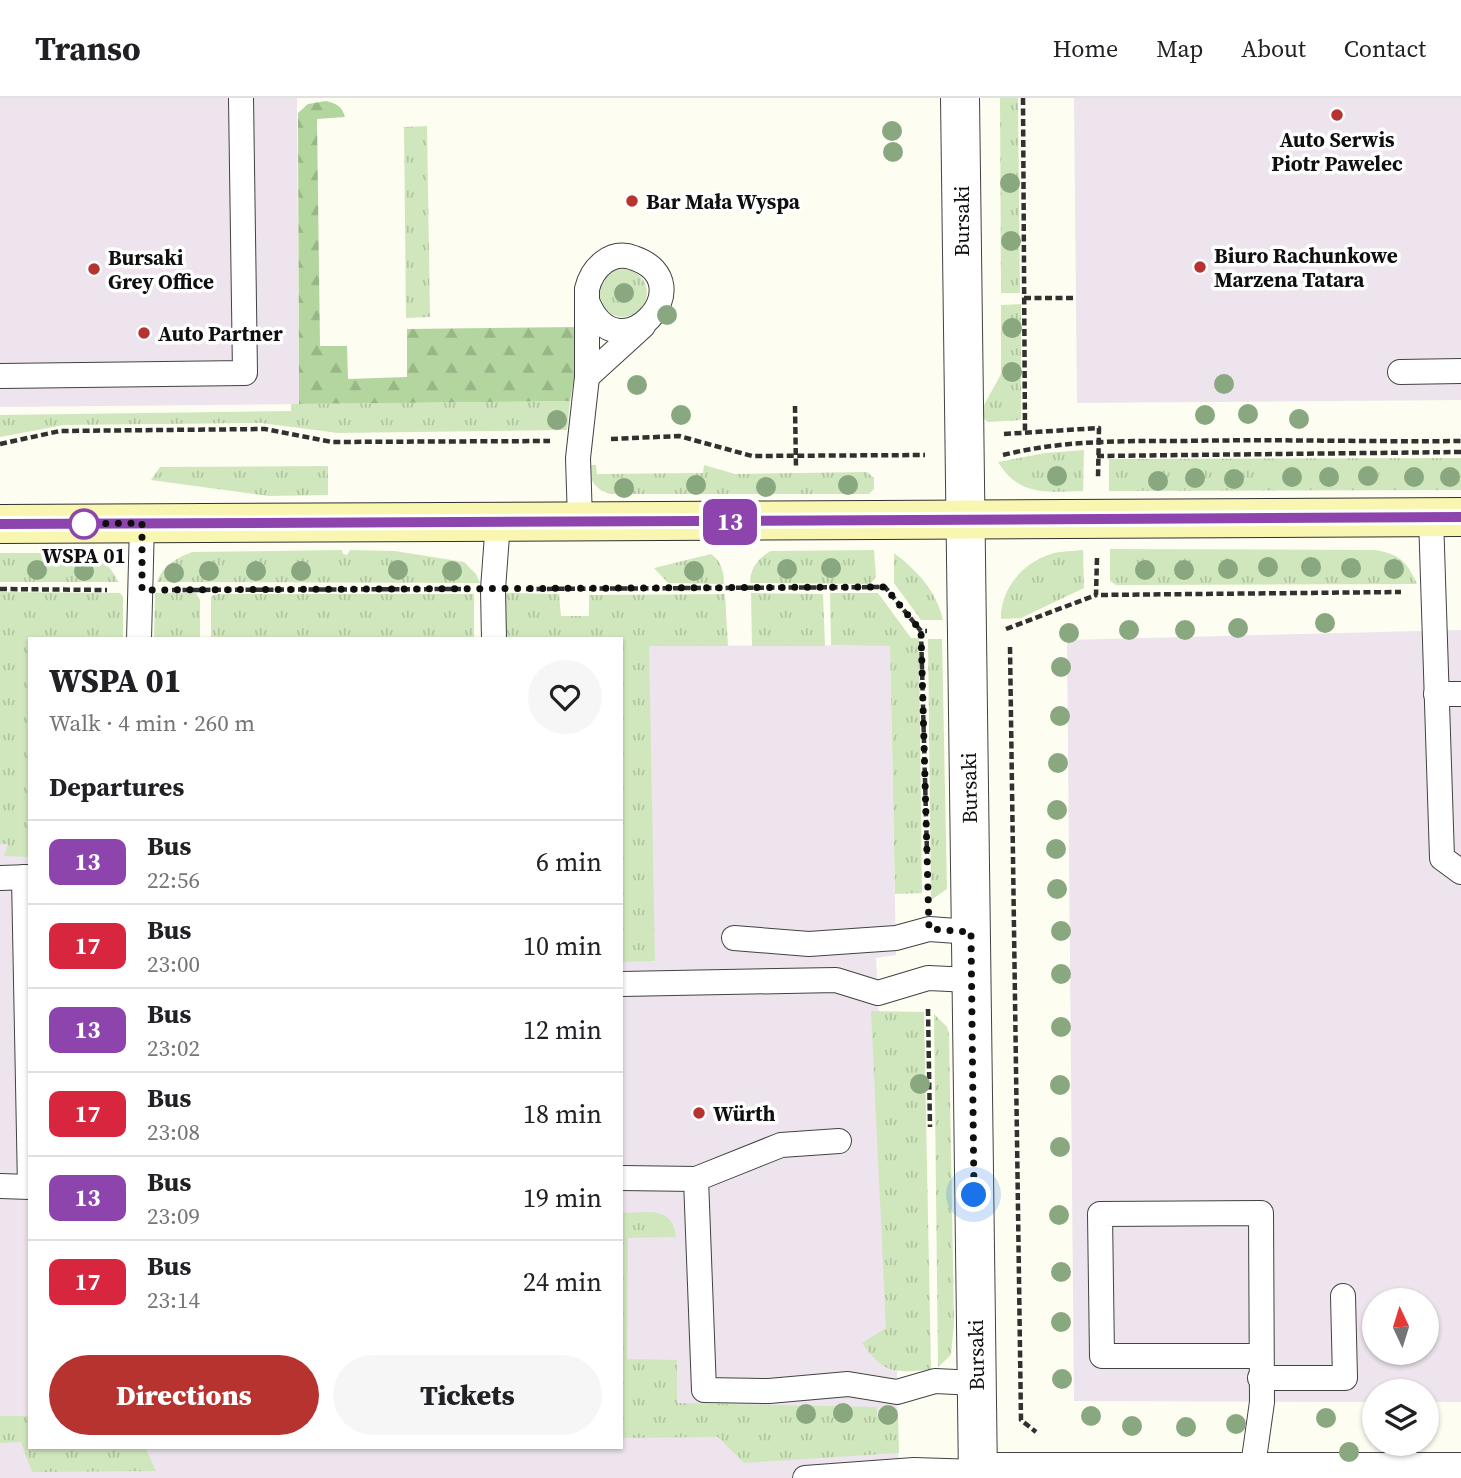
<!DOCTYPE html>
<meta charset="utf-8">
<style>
body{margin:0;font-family:"Source Serif 4",serif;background:#f6f6f6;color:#202124;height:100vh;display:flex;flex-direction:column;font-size:26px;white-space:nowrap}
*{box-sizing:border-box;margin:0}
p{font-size:23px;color:#757577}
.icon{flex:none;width:38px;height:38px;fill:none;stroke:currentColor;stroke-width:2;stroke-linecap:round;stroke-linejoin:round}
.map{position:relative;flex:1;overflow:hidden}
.details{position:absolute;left:28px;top:539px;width:595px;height:812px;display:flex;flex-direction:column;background:#fff;border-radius:0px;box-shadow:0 2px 5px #0004}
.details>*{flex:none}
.badge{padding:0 14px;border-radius:10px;font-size:24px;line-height:46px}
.needle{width:46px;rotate:356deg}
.fabs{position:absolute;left:1362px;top:1190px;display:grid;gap:14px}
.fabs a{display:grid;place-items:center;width:77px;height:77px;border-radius:50%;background:#fff;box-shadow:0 2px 5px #0004;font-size:35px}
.you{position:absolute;width:35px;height:35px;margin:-18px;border:5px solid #fff;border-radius:50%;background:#1a73e8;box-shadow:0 0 0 10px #1a73e833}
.map>.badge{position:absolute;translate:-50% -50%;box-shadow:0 0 0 4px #fff}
h2{padding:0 21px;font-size:26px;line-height:63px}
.round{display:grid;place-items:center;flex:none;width:74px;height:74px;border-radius:37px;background:#f6f6f6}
.summary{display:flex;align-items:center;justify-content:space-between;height:119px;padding:0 21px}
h1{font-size:33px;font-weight:800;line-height:52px}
.cta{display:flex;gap:14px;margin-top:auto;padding:14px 21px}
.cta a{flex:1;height:80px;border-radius:42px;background:#b63330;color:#fff;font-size:28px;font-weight:800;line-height:80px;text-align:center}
.cta a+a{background:#f6f6f6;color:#202124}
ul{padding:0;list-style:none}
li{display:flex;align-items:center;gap:21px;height:84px;padding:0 21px;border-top:2px solid #e0e0e0}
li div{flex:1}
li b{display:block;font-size:26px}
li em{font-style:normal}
li .badge{min-width:77px;font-weight:700;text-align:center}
header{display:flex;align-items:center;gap:42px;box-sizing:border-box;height:98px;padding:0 35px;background:#fff;border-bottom:2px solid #e0e0e0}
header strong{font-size:33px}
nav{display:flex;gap:38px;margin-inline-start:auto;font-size:24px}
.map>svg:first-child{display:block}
</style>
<header>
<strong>Transo</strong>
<nav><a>Home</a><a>Map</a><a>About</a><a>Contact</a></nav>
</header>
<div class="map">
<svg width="1461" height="1380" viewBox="0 0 1461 1380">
<defs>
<pattern id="grass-tufts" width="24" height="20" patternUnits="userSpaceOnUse" patternTransform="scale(1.75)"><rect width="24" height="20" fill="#d0e7bd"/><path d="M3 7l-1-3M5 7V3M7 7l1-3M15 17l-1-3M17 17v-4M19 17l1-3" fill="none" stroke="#b1c5a1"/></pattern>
<pattern id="forest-firs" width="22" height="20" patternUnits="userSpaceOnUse" patternTransform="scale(1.75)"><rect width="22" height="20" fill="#b3d69e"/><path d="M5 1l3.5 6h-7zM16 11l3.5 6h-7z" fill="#99b687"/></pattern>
</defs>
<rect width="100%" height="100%" fill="#fefdf2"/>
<g fill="#ede4ed" fill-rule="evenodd">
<path d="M0,0h297l2,306 -299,3z"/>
<path d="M1074,0h387v302l-384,3z"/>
<path d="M1461,532v772h-35v-11h-52v11l-300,-1 -7,-761zM1374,1202h52v53h-52z"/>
<path d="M890,547l6,310 -20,3 21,414 2,106h-899v-831h30v800h591v-801z"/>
</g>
<g fill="url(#grass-tufts)">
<path d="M1000,0h18l2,195h-19z"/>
<path d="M427,28l3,191 -24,1 -2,-191z"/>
<circle cx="623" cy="195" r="24"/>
<path d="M1021,206v116l-33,2 -4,-3v-14l17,-31v-69z"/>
<path d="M570,303l-3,29 -229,3 -77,-10 -197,2 -64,12v-22l291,-4v-7z"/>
<path d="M1084,352l-1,41c-36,1 -64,6 -85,-29l47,-9z"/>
<path d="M1461,360v32l-352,1v-32z"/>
<path d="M587,367h9l1,9 106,-1 1,-8 31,9 132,-2 7,6v11l-5,5h-258c-16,-4 -21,-14 -24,-29z"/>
<path d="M328,368v29l-59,1 -118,-16 9,-13z"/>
<path d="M1110,451l265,1c25,4 32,12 42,34l-301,1 -6,-4z"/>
<path d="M342,452l1,4 4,1 3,-5 45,1 69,11 12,12 4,9 -323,-1c6,-17 20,-24 35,-30z"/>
<path d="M874,452l2,27 -6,7 -120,-1c0,-15 8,-25 21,-32z"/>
<path d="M1083,452l1,38 -63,30 -20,1c-1,-29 21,-56 50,-65 10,-3 22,-3 32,-4z"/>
<path d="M0,455h82c17,4 29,12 36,29h-118z"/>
<path d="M894,455c24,18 42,38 49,67h-22l-27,-37z"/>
<path d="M711,456c10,7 13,17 13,30l-56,-1 -14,-15z"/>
<path d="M0,494l120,1 3,4v42h-93v218l-26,-1 4,-12h-8z"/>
<path d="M155,495h41l4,7v39h-46z"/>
<path d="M506,495l53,1 2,22h28v-21l136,-1 3,52h-79l6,315 -34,1v-323h-115z"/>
<path d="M751,495l72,1 2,52h-73z"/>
<path d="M830,495h48l33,45h8l3,255 -27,1 -5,-248 -59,-1z"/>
<path d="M219,496h255v45h-263v-43z"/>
<path d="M928,541h14l5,250 -16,11z"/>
<path d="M871,913l53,1 7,358c-38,2 -46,5 -69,-27l24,-15z"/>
<path d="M934,916l13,13 2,7 5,290 -3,31 -13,12z"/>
<path d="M621,1115c25,0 52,-8 55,24l-48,1 -1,121 50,1v43l200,4v9l21,-1 1,38 -155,10 -26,-26 -97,1z"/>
<path d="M0,1318h30v31h115l11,24 -124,1 -11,-30 -21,1z"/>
</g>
<path fill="url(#forest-firs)" d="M326,3c11,3 16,5 19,16l-28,2 3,227h27l1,33 59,-2v-48l171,-2v29l-8,45 -271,3 -1,-291 10,-9z"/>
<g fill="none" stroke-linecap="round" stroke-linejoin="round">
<g stroke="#424242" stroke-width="26">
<g id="lane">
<path d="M1400,274l61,-1"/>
<path d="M0,278l245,-3 -4,-275"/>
<path d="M587,279l56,-51"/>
<path d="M1431,419l11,341 19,14"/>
<path d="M580,422l-2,-62 9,-81v-88c5,-21 24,-40 47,-31 72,25 -16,121 -47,43"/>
<path d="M139,541l3,-116"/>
<path d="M494,541l-1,-50 5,-67"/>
<path d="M1436,596h25"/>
<path d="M0,780l30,-1"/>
<path d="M734,840l75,6 87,-6 33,-9 42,3"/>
<path d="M621,886l215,-4 42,13 50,-15 43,2"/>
<path d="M839,1043l-58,4 -85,34 8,211 65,1 79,-7 49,8 38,-11 41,2"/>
<path d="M621,1080l75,1"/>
<path d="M0,1088l30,1 -6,-310"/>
<path d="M1260,1280h85l-2,-82"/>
<path d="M1252,1375l10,-71 -1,-189 -161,1 2,142h158"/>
<path d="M805,1380l109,-8 64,2"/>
</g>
</g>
<g stroke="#424242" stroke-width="40">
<g id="street">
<path d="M960,0l18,1380"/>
<path d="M978,1374h483"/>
</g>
</g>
<g stroke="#313131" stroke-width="40">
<path id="secondary" d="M0,426c487,-1 974,-5 1461,-7"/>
</g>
<g stroke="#313131" stroke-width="4.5" stroke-dasharray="7 3.5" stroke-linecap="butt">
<path d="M1023,0l2,335"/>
<path d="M1024,200h51"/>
<path d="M795,308l1,63"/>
<path d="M1004,336l95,-6 -1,50"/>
<path d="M611,341l68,-3 73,20 173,-1"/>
<path d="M0,346l60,-13 205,-2 67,13 218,-1"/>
<path d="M1003,357c60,-15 120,-14 181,-14 92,-2 184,1 277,0"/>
<path d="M1097,358l364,-4"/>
<path d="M1097,460l-1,37 305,-3"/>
<path d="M0,491l107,1"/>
<path d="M526,491l359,-2 36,44h6"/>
<path d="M172,492l289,-1"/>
<path d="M1006,531l90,-34"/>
<path d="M921,533l6,223"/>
<path d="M1010,549l11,773 15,12"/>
<path d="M928,911l2,118"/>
</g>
<use href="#lane" stroke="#fff" stroke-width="24"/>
<use href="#street" stroke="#fff" stroke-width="38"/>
<use href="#secondary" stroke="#f9f6b2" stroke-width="38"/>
</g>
<g fill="#8aa880">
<circle cx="892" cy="33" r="10"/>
<circle cx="893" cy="54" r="10"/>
<circle cx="1010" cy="85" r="10"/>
<circle cx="1011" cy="143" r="10"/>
<circle cx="624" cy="195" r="10"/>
<circle cx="667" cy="217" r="10"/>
<circle cx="1012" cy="230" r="10"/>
<circle cx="1012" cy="274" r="10"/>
<circle cx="1224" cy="286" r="10"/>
<circle cx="637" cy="287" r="10"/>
<circle cx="1248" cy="316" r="10"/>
<circle cx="681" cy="317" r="10"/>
<circle cx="1205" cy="317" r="10"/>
<circle cx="1299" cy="321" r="10"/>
<circle cx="557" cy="322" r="10"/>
<circle cx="1057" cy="378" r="10"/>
<circle cx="1368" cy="378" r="10"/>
<circle cx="1292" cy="379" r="10"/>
<circle cx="1329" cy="379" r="10"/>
<circle cx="1414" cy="379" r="10"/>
<circle cx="1450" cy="379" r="10"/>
<circle cx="1195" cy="380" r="10"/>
<circle cx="1234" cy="381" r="10"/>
<circle cx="1158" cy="383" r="10"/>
<circle cx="696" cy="387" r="10"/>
<circle cx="848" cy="387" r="10"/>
<circle cx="766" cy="389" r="10"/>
<circle cx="624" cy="390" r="10"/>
<circle cx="1268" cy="469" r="10"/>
<circle cx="1311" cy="469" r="10"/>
<circle cx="831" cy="470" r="10"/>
<circle cx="1351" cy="470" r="10"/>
<circle cx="787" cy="471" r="10"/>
<circle cx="1228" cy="471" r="10"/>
<circle cx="1394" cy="471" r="10"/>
<circle cx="37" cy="472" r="10"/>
<circle cx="398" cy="472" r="10"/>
<circle cx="1145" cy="472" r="10"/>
<circle cx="1184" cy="472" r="10"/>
<circle cx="84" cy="473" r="10"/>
<circle cx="209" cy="473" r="10"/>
<circle cx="256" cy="473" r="10"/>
<circle cx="301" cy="473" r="10"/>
<circle cx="452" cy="473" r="10"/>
<circle cx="694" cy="473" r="10"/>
<circle cx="174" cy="475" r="10"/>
<circle cx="1325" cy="525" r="10"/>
<circle cx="1238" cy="530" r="10"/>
<circle cx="1129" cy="532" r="10"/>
<circle cx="1185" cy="532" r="10"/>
<circle cx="1069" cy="535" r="10"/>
<circle cx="1061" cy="569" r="10"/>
<circle cx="1060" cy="618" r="10"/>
<circle cx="1058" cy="665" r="10"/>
<circle cx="1057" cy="712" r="10"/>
<circle cx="1056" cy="751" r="10"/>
<circle cx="1057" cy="791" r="10"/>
<circle cx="1061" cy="833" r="10"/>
<circle cx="1061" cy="876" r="10"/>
<circle cx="1061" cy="929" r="10"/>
<circle cx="920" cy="986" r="10"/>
<circle cx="1060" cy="987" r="10"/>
<circle cx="1060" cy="1049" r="10"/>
<circle cx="1059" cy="1117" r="10"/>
<circle cx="1061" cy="1174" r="10"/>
<circle cx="1061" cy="1224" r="10"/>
<circle cx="1062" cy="1281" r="10"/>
<circle cx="843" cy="1315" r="10"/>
<circle cx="806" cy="1316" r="10"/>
<circle cx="888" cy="1317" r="10"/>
<circle cx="1091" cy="1318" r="10"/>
<circle cx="1326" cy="1320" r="10"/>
<circle cx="1236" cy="1326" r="10"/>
<circle cx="1132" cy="1328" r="10"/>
<circle cx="1186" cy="1329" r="10"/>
<circle cx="1349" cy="1354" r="10"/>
</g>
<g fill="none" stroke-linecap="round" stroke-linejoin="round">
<g stroke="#fff" stroke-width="16">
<path id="line" d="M0,426c487,0 974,-5 1461,-7"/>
</g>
<use href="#line" stroke="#8e44ad" stroke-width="10"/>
<path stroke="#0f0f0f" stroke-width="7" stroke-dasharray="0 12.6" d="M84,426h-8l66,-1v67l743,-3 36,44 8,298 42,3 3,263"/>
</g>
<g fill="#b63330" stroke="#fff" stroke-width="2.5">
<circle cx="1337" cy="17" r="7"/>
<circle cx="632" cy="103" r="7"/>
<circle cx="1200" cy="169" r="7"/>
<circle cx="94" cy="171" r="7"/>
<circle cx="144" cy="235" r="7"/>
<circle cx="699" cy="1015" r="7"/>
</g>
<circle fill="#fff" stroke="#8e44ad" stroke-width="3.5" cx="84" cy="426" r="14"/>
<g text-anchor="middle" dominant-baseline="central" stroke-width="7" stroke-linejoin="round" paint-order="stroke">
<g font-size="21" font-weight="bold" fill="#0f0f0f" stroke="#fff" text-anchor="start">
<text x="1337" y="41" text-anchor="middle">Auto Serwis<tspan x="1337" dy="24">Piotr Pawelec</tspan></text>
<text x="646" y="103">Bar Mała Wyspa</text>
<text x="1214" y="157">Biuro Rachunkowe<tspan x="1214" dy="24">Marzena Tatara</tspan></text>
<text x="108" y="159">Bursaki<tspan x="108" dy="24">Grey Office</tspan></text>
<text x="158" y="235">Auto Partner</text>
<text x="713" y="1015">Würth</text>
</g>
<g font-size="21" fill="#0f0f0f" stroke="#fff">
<text transform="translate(961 123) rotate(-90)">Bursaki</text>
<text transform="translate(969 690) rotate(-91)">Bursaki</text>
<text transform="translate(976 1257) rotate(-91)">Bursaki</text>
</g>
<g font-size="21" font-weight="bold" fill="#0f0f0f" stroke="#fff">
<text x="84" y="457">WSPA 01</text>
</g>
</g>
</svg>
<div class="fabs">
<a><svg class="needle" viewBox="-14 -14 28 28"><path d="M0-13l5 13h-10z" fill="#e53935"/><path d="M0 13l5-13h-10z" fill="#757577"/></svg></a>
<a><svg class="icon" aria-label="layers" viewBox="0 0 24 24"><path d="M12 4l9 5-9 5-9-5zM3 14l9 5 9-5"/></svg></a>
</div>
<div class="you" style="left:974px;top:1097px"></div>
<b class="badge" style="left:730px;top:424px;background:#8e44ad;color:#fff">13</b>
<section class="details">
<div class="summary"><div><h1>WSPA 01</h1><p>Walk · 4 min · 260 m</p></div><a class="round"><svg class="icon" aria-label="heart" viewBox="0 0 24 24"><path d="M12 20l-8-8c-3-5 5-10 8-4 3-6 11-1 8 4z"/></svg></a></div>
<h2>Departures</h2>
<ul>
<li><span class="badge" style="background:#8e44ad;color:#fff">13</span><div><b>Bus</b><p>22:56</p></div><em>6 min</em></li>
<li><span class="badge" style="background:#d7263d;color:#fff">17</span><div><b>Bus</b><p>23:00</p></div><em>10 min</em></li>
<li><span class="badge" style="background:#8e44ad;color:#fff">13</span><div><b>Bus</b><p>23:02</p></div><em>12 min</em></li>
<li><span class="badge" style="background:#d7263d;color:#fff">17</span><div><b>Bus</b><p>23:08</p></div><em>18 min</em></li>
<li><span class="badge" style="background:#8e44ad;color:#fff">13</span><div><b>Bus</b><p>23:09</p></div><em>19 min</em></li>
<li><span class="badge" style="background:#d7263d;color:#fff">17</span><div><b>Bus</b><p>23:14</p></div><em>24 min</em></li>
</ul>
<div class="cta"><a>Directions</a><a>Tickets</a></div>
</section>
</div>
